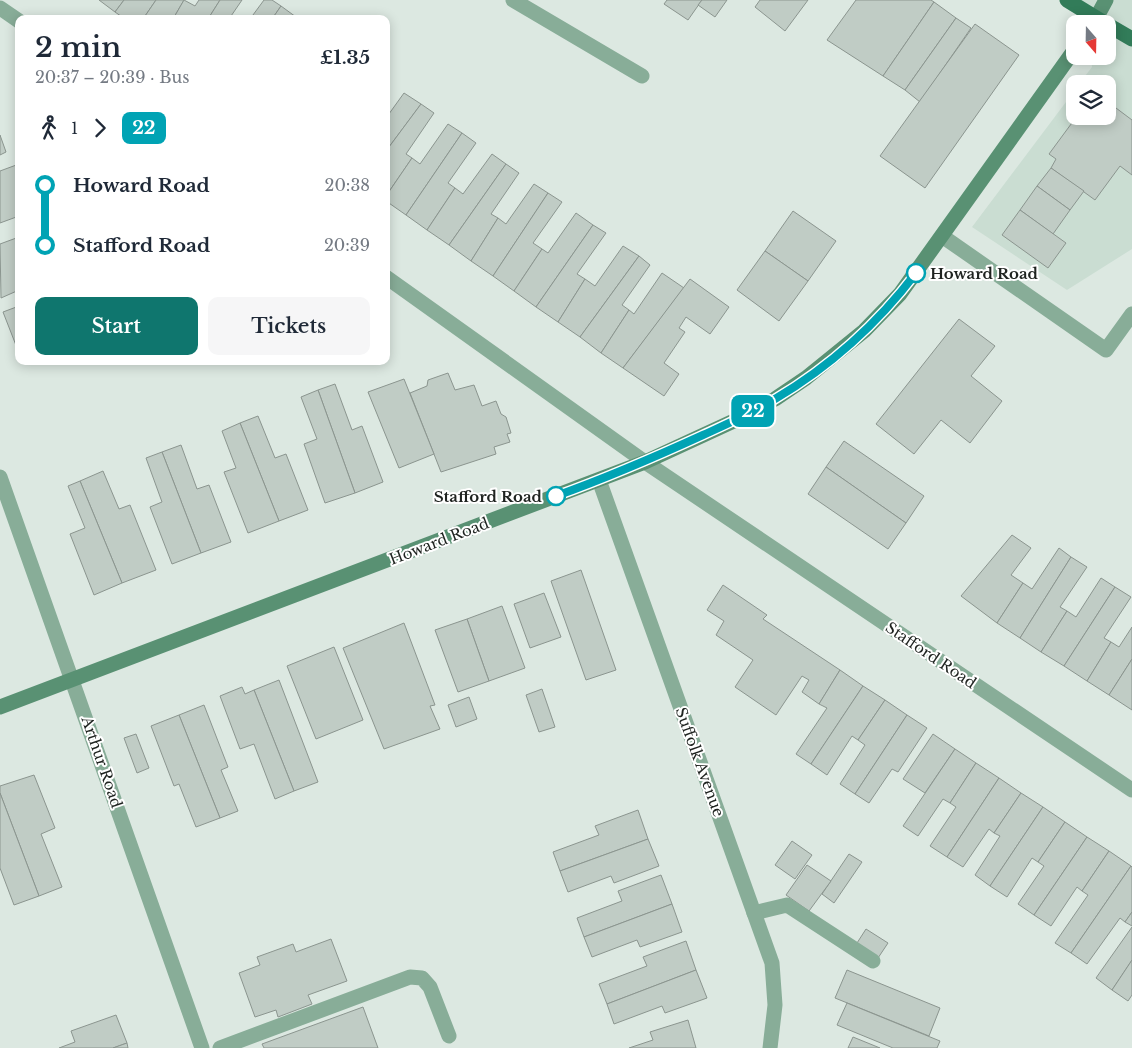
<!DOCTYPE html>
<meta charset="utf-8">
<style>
body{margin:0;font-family:"Libre Baskerville",serif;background:#f6f6f7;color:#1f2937;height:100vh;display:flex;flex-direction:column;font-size:19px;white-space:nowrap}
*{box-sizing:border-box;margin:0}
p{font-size:16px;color:#747a83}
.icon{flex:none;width:28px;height:28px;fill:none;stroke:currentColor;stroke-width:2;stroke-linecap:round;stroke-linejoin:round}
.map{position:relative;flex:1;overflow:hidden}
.panel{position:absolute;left:15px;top:15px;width:375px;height:350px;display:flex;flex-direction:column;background:#fff;border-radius:10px;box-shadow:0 2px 12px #0003}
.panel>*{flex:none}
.badge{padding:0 10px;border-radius:8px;font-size:18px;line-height:32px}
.needle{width:32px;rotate:160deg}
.controls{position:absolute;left:1066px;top:15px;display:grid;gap:10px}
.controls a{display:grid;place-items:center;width:50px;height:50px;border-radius:10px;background:#fff;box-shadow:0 2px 12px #0003;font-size:25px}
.map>.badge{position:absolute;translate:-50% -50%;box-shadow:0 0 0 2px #fff}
.legs{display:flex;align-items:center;gap:8px;height:55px;padding:0 20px;font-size:16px}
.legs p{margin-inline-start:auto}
.headline{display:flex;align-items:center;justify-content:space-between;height:85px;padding:0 20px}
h1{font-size:28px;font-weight:600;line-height:38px}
.button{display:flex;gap:10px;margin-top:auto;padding:10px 20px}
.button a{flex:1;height:58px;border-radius:10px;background:#0f766e;color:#fff;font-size:20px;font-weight:600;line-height:58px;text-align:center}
.button a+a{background:#f6f6f7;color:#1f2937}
ul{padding:0 20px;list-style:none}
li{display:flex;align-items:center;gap:18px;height:60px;font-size:19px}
li i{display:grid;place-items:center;width:8px;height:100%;margin:0 6px;background:currentColor}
li i::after{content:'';width:12px;height:12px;margin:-6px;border:4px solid;border-radius:50%;background:#fff}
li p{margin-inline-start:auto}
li:first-child i{background:linear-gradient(#0000 50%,currentColor 0)}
li:last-child i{background:linear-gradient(currentColor 50%,#0000 0)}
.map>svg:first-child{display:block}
</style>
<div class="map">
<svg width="1132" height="1048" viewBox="0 0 1132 1048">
<rect width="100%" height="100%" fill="#dce8e1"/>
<path fill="#caddd2" d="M1082,0h50v249l-65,41 -95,-63 103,-137v26h33v-32h-29l13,-17 -1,-11h17v-32h-22z"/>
<g fill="#c0ccc5" stroke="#8b958f">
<path d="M99,0h25l-9,12z"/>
<path d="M124,0h32l-13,19h-18l-10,-7z"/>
<path d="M156,0h28l-11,19h-30z"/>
<path d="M184,0l11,6 4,-6h21l-12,19h-35z"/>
<path d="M220,0h22l-13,19h-21z"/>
<path d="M264,0h8l9,6 -9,13h-22z"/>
<path d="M667,0h35l-14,20 -24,-16z"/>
<path d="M702,0h25l-12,17 -17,-12z"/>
<path d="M760,0h48l-23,31 -30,-24z"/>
<path d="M856,0h75l3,2 -51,74 -56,-36z"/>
<path d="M934,2l22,16 -51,72 -22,-14z"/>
<path d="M281,6l15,11 -1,2h-23z"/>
<path d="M956,18l15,10 -51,74 -15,-12z"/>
<path d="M975,24l44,31 -94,133 -45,-32z"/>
<path d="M404,93l17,11 -35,47v-33z"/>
<path d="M1108,102l24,18v55l-12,-9 -25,34 -44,-32 5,-9 -7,-5 28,-38h31z"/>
<path d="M421,104l13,9 -28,41 6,4 -26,38v-45z"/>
<path d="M448,124l14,9 -56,82 -20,-14v-5l26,-38 8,6z"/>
<path d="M462,133l14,10 -28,40 7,5 -28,42 -21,-15z"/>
<path d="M0,135l6,17 -6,3z"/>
<path d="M492,154l14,10 -57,81 -22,-15 28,-42 8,6z"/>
<path d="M19,164v52l-19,7v-52z"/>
<path d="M506,164l13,9 -28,41 7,4 -27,43 -22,-16z"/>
<path d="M1051,168l33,23 -14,19 -33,-24z"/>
<path d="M534,184l14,9 -55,83 -22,-15 27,-43 8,6z"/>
<path d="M1037,186l33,24 -17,24 -33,-24z"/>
<path d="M548,193l14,9 -29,41 9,6 -28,42 -21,-15z"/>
<path d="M1020,210l46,33 -18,25 -46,-33z"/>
<path d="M793,211l43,30 -28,40 -43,-30z"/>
<path d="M576,213l17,12 -57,82 -22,-16 28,-42 6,4z"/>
<path d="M593,225l13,8 -29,41 8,5 -27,43 -22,-15z"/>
<path d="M19,237v53l-18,8 -1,-54z"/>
<path d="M623,246l16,10 -59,81 -22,-15 27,-43 10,7z"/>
<path d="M765,251l43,30 -29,40 -42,-31z"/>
<path d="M639,256l11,9 -28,40 7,5 -28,43 -21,-16z"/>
<path d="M662,273l22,15 -61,80 -22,-15 28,-43 5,4z"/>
<path d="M690,279l39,28 -19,27 -24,-17 -7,11 6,4 -21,31 15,11 -15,22 -41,-28z"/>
<path d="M19,306v47l-16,-41z"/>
<path d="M959,319l36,27 -24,30 31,25 -32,42 -29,-23 -27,34 -38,-30z"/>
<path d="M448,373l7,17 19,-5 8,21 14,-5 5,13 5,3 5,16 -4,1 3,8 -16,5 2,7 -55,18 -31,-79 17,-7 1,-6z"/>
<path d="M404,379l30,75 -35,14 -31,-76z"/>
<path d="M335,384l17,46 10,-4 21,56 -28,11 -37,-103z"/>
<path d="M318,390l37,103 -30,10 -21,-59 13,-5 -16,-42z"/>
<path d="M258,416l17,42 11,-4 22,56 -29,11 -39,-98z"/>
<path d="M240,423l39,98 -31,12 -24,-61 12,-4 -14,-37z"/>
<path d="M844,441l80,55 -18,27 -80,-56z"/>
<path d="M181,445l16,44 12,-4 22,57 -30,11 -39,-101z"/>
<path d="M162,452l39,101 -29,11 -22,-57 12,-5 -16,-44z"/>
<path d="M826,467l80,56 -18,26 -80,-55z"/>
<path d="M103,471l16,38 11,-4 26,65 -34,13 -42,-102z"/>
<path d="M80,481l42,102 -28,12 -24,-61 15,-6 -17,-42z"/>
<path d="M1012,535l19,13 -20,27 12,8 -26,40 -36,-27z"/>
<path d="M1059,548l12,9 -51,81 -23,-15 26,-40 9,6z"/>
<path d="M1071,557l16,10 -27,40 7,4 -26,41 -21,-14z"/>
<path d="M581,570l35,100 -30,10 -35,-99z"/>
<path d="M1101,578l14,9 -51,79 -23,-14 26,-41 9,6z"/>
<path d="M723,585l44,30 -4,4 77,51 -21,34 -17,-12 7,-12 -7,-4 -26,39 -41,-28 18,-27 -37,-25 8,-14 -17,-11z"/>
<path d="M1115,587l16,10 -27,41 7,4 -24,39 -23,-15z"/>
<path d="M544,593l17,44 -31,11 -16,-44z"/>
<path d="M502,606l23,62 -36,13 -22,-62z"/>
<path d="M467,619l22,62 -31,11 -23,-62z"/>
<path d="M404,623l31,82 -5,1 10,23 -56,20 -41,-101z"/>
<path d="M1132,627v32l-23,36 -22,-14 24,-39 8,5z"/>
<path d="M334,647l29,73 -47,19 -29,-73z"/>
<path d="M1132,659v51l-23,-15z"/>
<path d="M840,670l23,16 -52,78 -15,-10 31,-46 -8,-4z"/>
<path d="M279,680l39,102 -24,9 -40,-101z"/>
<path d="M863,686l22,14 -27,40 -6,-4 -25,39 -16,-11z"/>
<path d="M242,687l3,7 9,-4 40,101 -19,8 -21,-55 -14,5 -20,-53z"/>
<path d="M542,689l13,38 -16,5 -13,-37z"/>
<path d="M469,697l8,22 -21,8 -8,-22z"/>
<path d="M885,700l22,15 -52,79 -15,-10 25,-39 -7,-5z"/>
<path d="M204,705l24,62 -7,3 17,41 -18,7 -41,-103z"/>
<path d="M179,715l41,103 -24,9 -17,-43 -5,2 -23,-60z"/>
<path d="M907,715l20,13 -29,44 -6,-3 -23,34 -14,-9z"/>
<path d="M136,734l13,34 -12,5 -13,-35z"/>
<path d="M933,734l22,15 -30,44 -22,-14z"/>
<path d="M955,749l21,14 -26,40 -7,-4 -25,37 -15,-10z"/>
<path d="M976,763l23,15 -52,79 -17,-11 26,-39 -6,-4z"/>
<path d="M34,775l21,53 -14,6 21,53 -23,9 -39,-103v-7z"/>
<path d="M999,778l22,15 -27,40 -5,-4 -26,38 -16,-10z"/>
<path d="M0,793l39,103 -25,9 -14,-37z"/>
<path d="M1021,793l22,14 -53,79 -15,-11 25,-39 -6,-3z"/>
<path d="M1043,807l22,15 -27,40 -6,-4 -25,39 -17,-11z"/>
<path d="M638,810l10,29 -88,32 -7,-19 46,-17 -4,-9z"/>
<path d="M1065,822l22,15 -53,78 -16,-11 26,-38 -6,-4z"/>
<path d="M1087,837l22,14 -27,40 -5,-4 -26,39 -17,-11z"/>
<path d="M648,839l11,27 -45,17 -3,-7 -43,16 -8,-21z"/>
<path d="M792,841l20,14 -17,24 -20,-14z"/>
<path d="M1109,851l22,15 -60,87 -16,-10 33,-48 -6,-4z"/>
<path d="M849,854l13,8 -28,41 -12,-9z"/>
<path d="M807,865l24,16 -22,30 -23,-16z"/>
<path d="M1131,866l1,1v45l-7,10 -5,-4 -33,46 -16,-11z"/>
<path d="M661,875l11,29 -88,33 -7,-19 45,-17 -4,-10z"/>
<path d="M672,904l10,28 -42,15 -3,-7 -45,17 -8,-20z"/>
<path d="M1132,912v14l-7,-4z"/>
<path d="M1132,927v33l-20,30 -16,-12z"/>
<path d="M866,929l22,14 -10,15 -21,-15z"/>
<path d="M331,939l16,42 -39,14 4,9 -34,13 -2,-7 -21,7 -16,-44 21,-8 -3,-8 36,-13 3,8z"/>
<path d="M686,941l10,29 -89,34 -8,-20 48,-18 -4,-9z"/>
<path d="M1132,960v35l-4,6 -16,-11z"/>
<path d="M696,970l11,28 -42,15 -3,-7 -48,18 -7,-20z"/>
<path d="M847,970l93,38 -11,28 -94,-38z"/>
<path d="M847,1003l93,38 -3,7h-44l-56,-23z"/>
<path d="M363,1007l15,41h-114l-2,-4z"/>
<path d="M116,1015l11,28 -14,5h-54l16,-6 -4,-11z"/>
<path d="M688,1020l8,28h-67l24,-8 -3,-8z"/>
<path d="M853,1037l27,11h-32z"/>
<path d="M127,1043l1,5h-15z"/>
</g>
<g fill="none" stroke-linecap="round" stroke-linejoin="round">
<g stroke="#88ad98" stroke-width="15">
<path d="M513,0l129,76"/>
<path d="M942,236l164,114 26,-36"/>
<path d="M754,913l33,-8 86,56"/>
<path d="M220,1048l190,-71 12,1 8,9 19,49"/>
</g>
<g stroke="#88ad98" stroke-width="15">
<path d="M0,8l19,13"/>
<path d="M386,277l259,185 487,328"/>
<path d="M0,477l202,571"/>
<path d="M599,480l173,483 3,42 -5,43"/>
</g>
<g stroke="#599173" stroke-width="15">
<path d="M1093,24l13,-24"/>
<path d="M0,707l645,-245 91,-42 39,-21 31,-21 58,-47 36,-37 175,-245"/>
</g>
<g stroke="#327c59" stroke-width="15">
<path d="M1067,0l39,24"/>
<path d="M1108,25l24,14"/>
</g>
</g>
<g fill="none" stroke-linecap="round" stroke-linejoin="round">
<g stroke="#fff" stroke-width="11">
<path id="line-1" d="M556,496c50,-18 99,-39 147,-61 24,-11 49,-22 72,-36 54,-32 103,-76 141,-126"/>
</g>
<use href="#line-1" stroke="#00a3b4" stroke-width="8"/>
</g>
<g fill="#fff" stroke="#00a3b4" stroke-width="2.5">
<circle cx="916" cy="273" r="9"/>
<circle cx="556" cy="496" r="9"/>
</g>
<g text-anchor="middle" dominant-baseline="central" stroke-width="4" stroke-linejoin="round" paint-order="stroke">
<g font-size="15" font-weight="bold" fill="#1f2320" stroke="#fff" text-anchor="start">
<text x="930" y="273">Howard Road</text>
<text x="542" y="496" text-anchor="end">Stafford Road</text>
</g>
<g font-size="15" fill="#1f2320" stroke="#fff">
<text transform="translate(439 541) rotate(-21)">Howard Road</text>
<text transform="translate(931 655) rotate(34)">Stafford Road</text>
<text transform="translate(102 762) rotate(71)">Arthur Road</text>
<text transform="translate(700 762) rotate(70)">Suffolk Avenue</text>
</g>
</g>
</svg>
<div class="controls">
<a><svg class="needle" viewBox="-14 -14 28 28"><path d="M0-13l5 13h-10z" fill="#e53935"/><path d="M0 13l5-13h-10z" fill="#747a83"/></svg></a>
<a><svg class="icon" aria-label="layers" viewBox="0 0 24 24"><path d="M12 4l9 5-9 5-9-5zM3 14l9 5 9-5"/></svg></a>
</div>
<b class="badge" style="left:753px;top:411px;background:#00a3b4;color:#fff">22</b>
<section class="panel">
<div class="headline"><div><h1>2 min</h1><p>20:37 – 20:39 · Bus</p></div><b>£1.35</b></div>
<div class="legs"><svg class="icon" aria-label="walk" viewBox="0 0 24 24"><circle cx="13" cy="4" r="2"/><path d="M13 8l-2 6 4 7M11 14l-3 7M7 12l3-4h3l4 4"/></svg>1<svg class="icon" aria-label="forward" viewBox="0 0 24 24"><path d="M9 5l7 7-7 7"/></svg><b class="badge" style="background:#00a3b4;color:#fff">22</b></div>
<ul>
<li><i style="color:#00a3b4"></i><b>Howard Road</b><p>20:38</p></li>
<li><i style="color:#00a3b4"></i><b>Stafford Road</b><p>20:39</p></li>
</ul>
<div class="button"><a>Start</a><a>Tickets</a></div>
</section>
</div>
